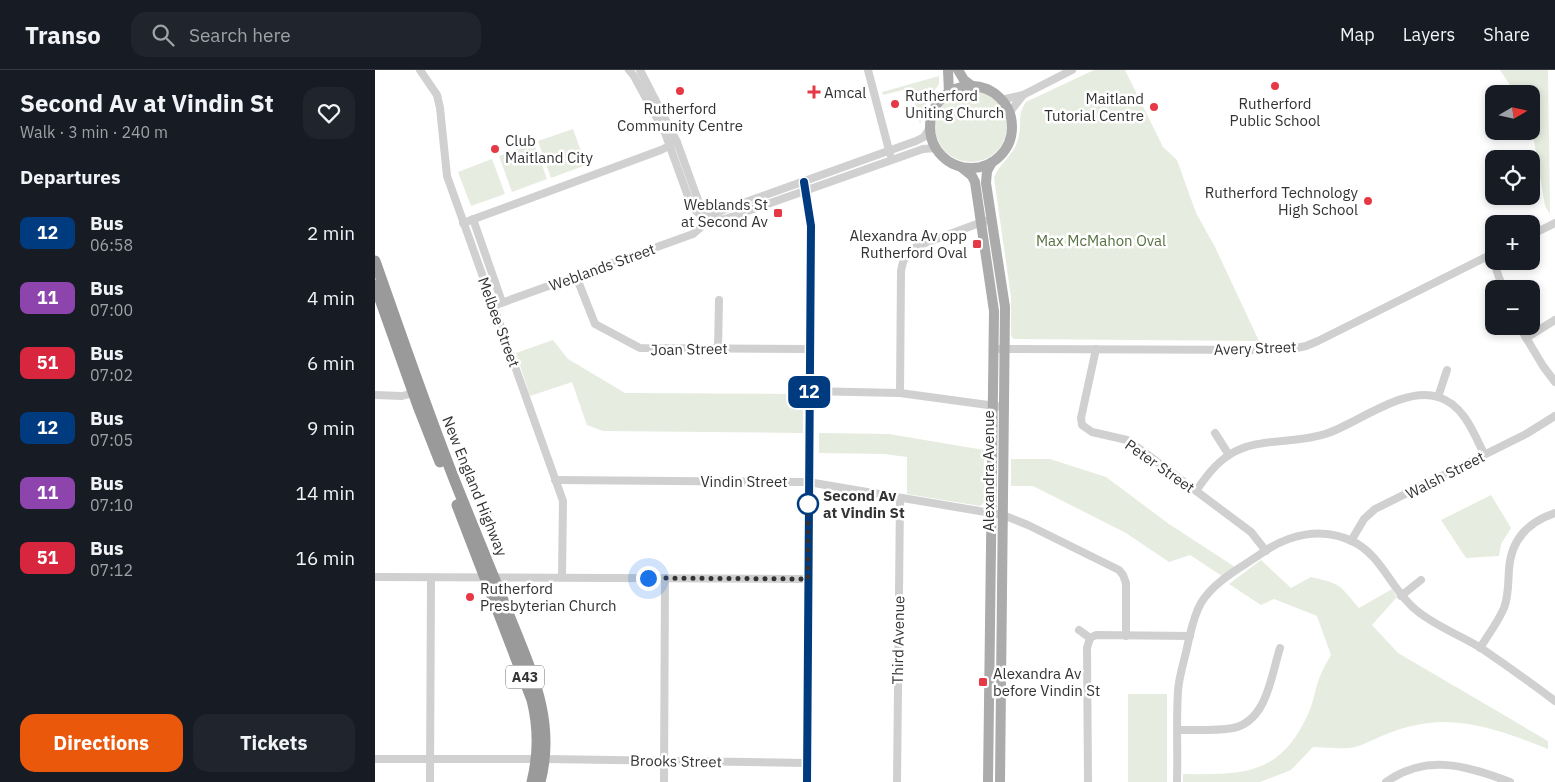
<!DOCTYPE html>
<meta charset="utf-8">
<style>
body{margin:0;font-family:"IBM Plex Sans",sans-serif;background:#20242c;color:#f1f3f6;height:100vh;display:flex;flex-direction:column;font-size:19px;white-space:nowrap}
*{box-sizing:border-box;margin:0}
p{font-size:16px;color:#9ea1a6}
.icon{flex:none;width:28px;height:28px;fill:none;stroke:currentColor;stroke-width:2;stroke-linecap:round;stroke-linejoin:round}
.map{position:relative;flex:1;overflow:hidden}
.side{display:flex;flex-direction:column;background:#171b24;width:375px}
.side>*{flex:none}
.badge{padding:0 10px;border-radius:8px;font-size:18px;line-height:32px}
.needle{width:32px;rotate:81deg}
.fabs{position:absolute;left:1110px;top:15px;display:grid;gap:10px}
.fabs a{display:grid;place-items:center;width:55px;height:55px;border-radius:10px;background:#171b24;box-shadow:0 2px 8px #0003;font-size:25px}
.you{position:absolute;width:25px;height:25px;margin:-12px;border:4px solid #fff;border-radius:50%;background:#1a73e8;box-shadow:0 0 0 8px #1a73e833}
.map>.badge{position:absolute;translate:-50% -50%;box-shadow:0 0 0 2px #fff}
h2{padding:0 20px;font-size:19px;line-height:45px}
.round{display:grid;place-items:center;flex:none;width:52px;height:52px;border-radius:15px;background:#20242c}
.summary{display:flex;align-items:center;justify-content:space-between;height:85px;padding:0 20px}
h1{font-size:24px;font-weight:700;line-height:38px}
.cta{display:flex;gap:10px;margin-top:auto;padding:10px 20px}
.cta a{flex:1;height:58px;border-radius:15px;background:#ea580c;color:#fff;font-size:20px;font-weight:700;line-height:58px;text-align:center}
.cta a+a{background:#20242c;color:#f1f3f6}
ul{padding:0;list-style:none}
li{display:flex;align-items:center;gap:15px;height:65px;padding:0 20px}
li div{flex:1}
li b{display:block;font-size:19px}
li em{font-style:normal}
li .badge{min-width:55px;font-weight:700;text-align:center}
header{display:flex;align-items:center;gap:30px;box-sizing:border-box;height:70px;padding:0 25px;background:#171b24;border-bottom:1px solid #363941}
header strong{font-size:24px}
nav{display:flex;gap:28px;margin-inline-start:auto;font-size:18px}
.search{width:350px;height:45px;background:#20242c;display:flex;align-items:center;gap:12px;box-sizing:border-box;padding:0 18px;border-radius:15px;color:#9ea1a6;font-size:19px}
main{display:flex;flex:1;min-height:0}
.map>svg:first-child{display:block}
</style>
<header>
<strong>Transo</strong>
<div class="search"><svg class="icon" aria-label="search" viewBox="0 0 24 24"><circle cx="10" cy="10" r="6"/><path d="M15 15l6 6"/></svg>Search here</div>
<nav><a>Map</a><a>Layers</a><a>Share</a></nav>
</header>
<main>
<section class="side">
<div class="summary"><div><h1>Second Av at Vindin St</h1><p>Walk · 3 min · 240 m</p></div><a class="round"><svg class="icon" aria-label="heart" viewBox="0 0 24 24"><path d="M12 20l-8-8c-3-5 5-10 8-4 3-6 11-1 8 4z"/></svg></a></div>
<h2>Departures</h2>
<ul>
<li><span class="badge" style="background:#003b80;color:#fff">12</span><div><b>Bus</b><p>06:58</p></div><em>2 min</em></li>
<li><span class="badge" style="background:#8e44ad;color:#fff">11</span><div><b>Bus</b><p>07:00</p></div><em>4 min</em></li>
<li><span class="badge" style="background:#d7263d;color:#fff">51</span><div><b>Bus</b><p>07:02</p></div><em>6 min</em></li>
<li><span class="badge" style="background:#003b80;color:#fff">12</span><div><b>Bus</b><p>07:05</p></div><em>9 min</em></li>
<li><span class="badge" style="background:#8e44ad;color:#fff">11</span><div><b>Bus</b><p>07:10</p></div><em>14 min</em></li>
<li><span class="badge" style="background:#d7263d;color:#fff">51</span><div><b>Bus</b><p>07:12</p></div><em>16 min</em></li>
</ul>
<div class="cta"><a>Directions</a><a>Tickets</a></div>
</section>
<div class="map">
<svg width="1180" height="712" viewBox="0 0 1180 712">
<rect width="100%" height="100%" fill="#fff"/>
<g fill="#e6ecdf">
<path d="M719,0h31l38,77 14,13 19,53 19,34 44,94 -245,-2 -3,-3v-39l-17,-119c5,-15 20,-22 24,-39 5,-16 -2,-23 8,-37z"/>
<path d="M1125,0h48l2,144 -5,-8 -14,-83v-29h-15z"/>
<path d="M564,6v8l-12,17 -7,23 -9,-36 -28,7 -1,-3z"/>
<circle cx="596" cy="56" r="36"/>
<path d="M198,59l13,36 -35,13 -13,-37z"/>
<path d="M159,73l13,36 -35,13 -13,-36z"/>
<path d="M117,89l13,35 -34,12 -13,-34z"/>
<path d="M178,270l15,19 57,34 178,1v39l-200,-2 -16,-6 -15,-43 -42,14 -14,-43z"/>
<path d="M444,363l70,1 95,16v53l-4,3 -73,-12v-37l-23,-3 -65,-1z"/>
<path d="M636,389h39l56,18 63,47 66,43 -13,9 -32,-21 -21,7 -43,-29 -93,-47h-22z"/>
<path d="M1116,425l20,33 -10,16 -2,12 -33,2 -25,-38z"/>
<path d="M886,490l30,28 20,-11c31,7 28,8 48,31l33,-19 5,8 -25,28 26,28 150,88v8c-44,-17 -88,-35 -136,-23 -14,3 -27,8 -39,14 -6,2 -12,6 -18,7 -11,3 -30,0 -42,0l-22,23 -31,12h-77v-8c62,1 98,1 126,-62 5,-11 6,-23 10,-33 3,-9 8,-17 12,-24l-14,-39 -43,-17 -13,6 -32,-21z"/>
<rect x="753" y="624" width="39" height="88"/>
</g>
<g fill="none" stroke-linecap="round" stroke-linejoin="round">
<g stroke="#d0d0d0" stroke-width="8">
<path d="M45,0l17,25 3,13 7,68 116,325 -1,76"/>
<path d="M254,0l5,6 31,57 25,69 5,8 9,8 7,2 14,-1 198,-70 13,-1"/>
<path d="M265,0l37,72 21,58 7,10"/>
<path d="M493,0l22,84"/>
<path d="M626,30l22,-5 49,-25"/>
<path d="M634,43l14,-18"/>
<path d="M429,112l3,9 4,35 -5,556"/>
<path d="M330,140l6,3 7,-1 198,-71 8,-4 6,-9"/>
<path d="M98,149l29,83"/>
<path d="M88,153l198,-73 16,-8"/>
<path d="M1156,165l24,-12"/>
<path d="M1116,184l12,35"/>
<path d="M201,206l19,48 45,24 170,1"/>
<path d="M118,236l200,-72 7,-6 4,-12"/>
<path d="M1144,256l24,40 12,16"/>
<path d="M1151,268l29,-18"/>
<path d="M343,278l1,-48"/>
<path d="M618,279l294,1 19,-4 12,-5 176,-88"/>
<path d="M721,279l-15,69 1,7 10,7 35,8 17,12 107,80 15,19"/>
<path d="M434,321l91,2 103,14"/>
<path d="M525,323l1,-122c2,-13 7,-20 19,-26l65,-24"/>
<path d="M0,325l27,1 15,-4"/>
<path d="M1063,327l9,-27"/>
<path d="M840,363l14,22"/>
<path d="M180,410l253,2 195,33 25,10 91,45 4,5 3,8v53"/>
<path d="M821,421c9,-13 19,-27 33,-36 29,-19 67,-10 99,-22 31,-11 77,-47 110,-36 25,7 36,36 46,57"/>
<path d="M976,471l13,-22 11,-10 151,-75 29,-18"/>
<path d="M0,507l433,2"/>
<path d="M1026,526l20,-16"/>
<path d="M704,560l11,8 6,-3 94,1"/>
<path d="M1105,578c8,-13 18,-26 24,-40 5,-13 4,-26 5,-39 2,-29 19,-47 46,-56"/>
<path d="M803,660c18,0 37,1 55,-2 34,-7 38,-52 47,-80"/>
<path d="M0,689h161"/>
<path d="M170,689l262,4"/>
<path d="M55,712l1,-204"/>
<path d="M289,712l1,-204"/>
<path d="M522,712l3,-284"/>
<path d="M713,712l-1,-134 3,-10"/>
<path d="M802,712c1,-30 -1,-61 1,-91 1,-16 7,-32 10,-48 3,-13 6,-28 13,-40 13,-22 41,-36 61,-50 27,-19 59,-26 90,-12 30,14 39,49 64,69 19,16 44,25 65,38 25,17 50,35 74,53"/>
<path d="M1011,712c41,-29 81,-16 124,0"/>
</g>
<g stroke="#ababab" stroke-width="10">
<path d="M573,0l1,23"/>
<path d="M583,0l6,10 8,6"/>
<circle cx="596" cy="57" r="41"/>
<path d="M617,92l-5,9 -1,12 19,124 -5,475"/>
<path d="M586,97l11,9 3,6 19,129 -6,471"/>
</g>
<g stroke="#9a9a9a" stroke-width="11">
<path d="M0,191c27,76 53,153 83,228 17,42 34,84 51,126 22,56 47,105 31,167"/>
<path d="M0,215l43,121 22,56"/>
<path d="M82,435l75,195c7,28 7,54 0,82"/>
</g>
</g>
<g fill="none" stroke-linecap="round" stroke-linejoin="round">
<g stroke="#fff" stroke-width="11">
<path id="line" d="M429,112l7,44 -4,556"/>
</g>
<use href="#line" stroke="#003b80" stroke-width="8"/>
<path stroke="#333" stroke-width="5" stroke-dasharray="0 9" d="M273,508l160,1v-78v3"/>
</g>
<g fill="#e63946" stroke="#fff" stroke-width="2">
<circle cx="900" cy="16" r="5"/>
<circle cx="305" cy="21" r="5"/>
<path d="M436.5 14.5h5v5h5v5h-5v5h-5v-5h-5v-5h5z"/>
<circle cx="520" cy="34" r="5"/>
<circle cx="779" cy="37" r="5"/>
<circle cx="120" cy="79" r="5"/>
<circle cx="993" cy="131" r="5"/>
<rect x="398" y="138" width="10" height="10" rx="2.5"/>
<rect x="597" y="169" width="10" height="10" rx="2.5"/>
<circle cx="95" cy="527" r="5"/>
<rect x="603" y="607" width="10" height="10" rx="2.5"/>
</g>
<circle fill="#fff" stroke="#003b80" stroke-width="2.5" cx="433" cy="434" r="10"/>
<g text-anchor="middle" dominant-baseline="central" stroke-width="5" stroke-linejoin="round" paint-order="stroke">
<rect fill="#fff" stroke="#707070" stroke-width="1" x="131" y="595.5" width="38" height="23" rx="4"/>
<g font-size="14" font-weight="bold" fill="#333">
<text x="150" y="607">A43</text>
</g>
<g font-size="15" fill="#333" stroke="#fff" text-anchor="start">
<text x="449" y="22">Amcal</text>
<text x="530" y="25">Rutherford<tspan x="530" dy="17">Uniting Church</tspan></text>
<text x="769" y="28" text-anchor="end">Maitland<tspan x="769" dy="17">Tutorial Centre</tspan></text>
<text x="900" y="33" text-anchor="middle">Rutherford<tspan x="900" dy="17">Public School</tspan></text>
<text x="305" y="38" text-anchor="middle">Rutherford<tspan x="305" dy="17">Community Centre</tspan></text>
<text x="130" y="70">Club<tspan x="130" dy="17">Maitland City</tspan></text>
<text x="983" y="122" text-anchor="end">Rutherford Technology<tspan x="983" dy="17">High School</tspan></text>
<text x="393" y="134" text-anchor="end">Weblands St<tspan x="393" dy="17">at Second Av</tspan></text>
<text x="592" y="165" text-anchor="end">Alexandra Av opp<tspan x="592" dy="17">Rutherford Oval</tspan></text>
<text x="105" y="518">Rutherford<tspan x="105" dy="17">Presbyterian Church</tspan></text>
<text x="618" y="603">Alexandra Av<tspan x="618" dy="17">before Vindin St</tspan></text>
</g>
<g font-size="15" fill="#56703f" stroke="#fff">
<text x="726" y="170">Max McMahon Oval</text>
</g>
<g font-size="15" fill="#333" stroke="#fff">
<text transform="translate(227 197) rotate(-20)">Weblands Street</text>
<text transform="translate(124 252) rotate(70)">Melbee Street</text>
<text transform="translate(880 278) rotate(-2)">Avery Street</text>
<text transform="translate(314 279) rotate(-1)">Joan Street</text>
<text transform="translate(785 396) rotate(35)">Peter Street</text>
<text transform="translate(613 401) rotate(-90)">Alexandra Avenue</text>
<text transform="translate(1070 405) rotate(-27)">Walsh Street</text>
<text x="369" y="411">Vindin Street</text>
<text transform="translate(100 416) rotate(68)">New England Highway</text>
<text transform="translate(523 570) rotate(-89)">Third Avenue</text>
<text transform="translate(301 691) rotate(1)">Brooks Street</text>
</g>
<g font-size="15" font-weight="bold" fill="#333" stroke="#fff" text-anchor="start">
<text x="448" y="425">Second Av<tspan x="448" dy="17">at Vindin St</tspan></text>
</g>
</g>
</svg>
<div class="fabs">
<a><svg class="needle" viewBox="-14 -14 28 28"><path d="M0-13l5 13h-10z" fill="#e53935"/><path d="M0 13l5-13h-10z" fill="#9ea1a6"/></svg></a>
<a><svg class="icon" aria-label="locate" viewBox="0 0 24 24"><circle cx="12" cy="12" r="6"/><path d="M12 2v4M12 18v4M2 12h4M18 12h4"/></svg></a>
<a>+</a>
<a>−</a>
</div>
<div class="you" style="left:273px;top:508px"></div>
<b class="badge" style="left:434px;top:322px;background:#003b80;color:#fff">12</b>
</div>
</main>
